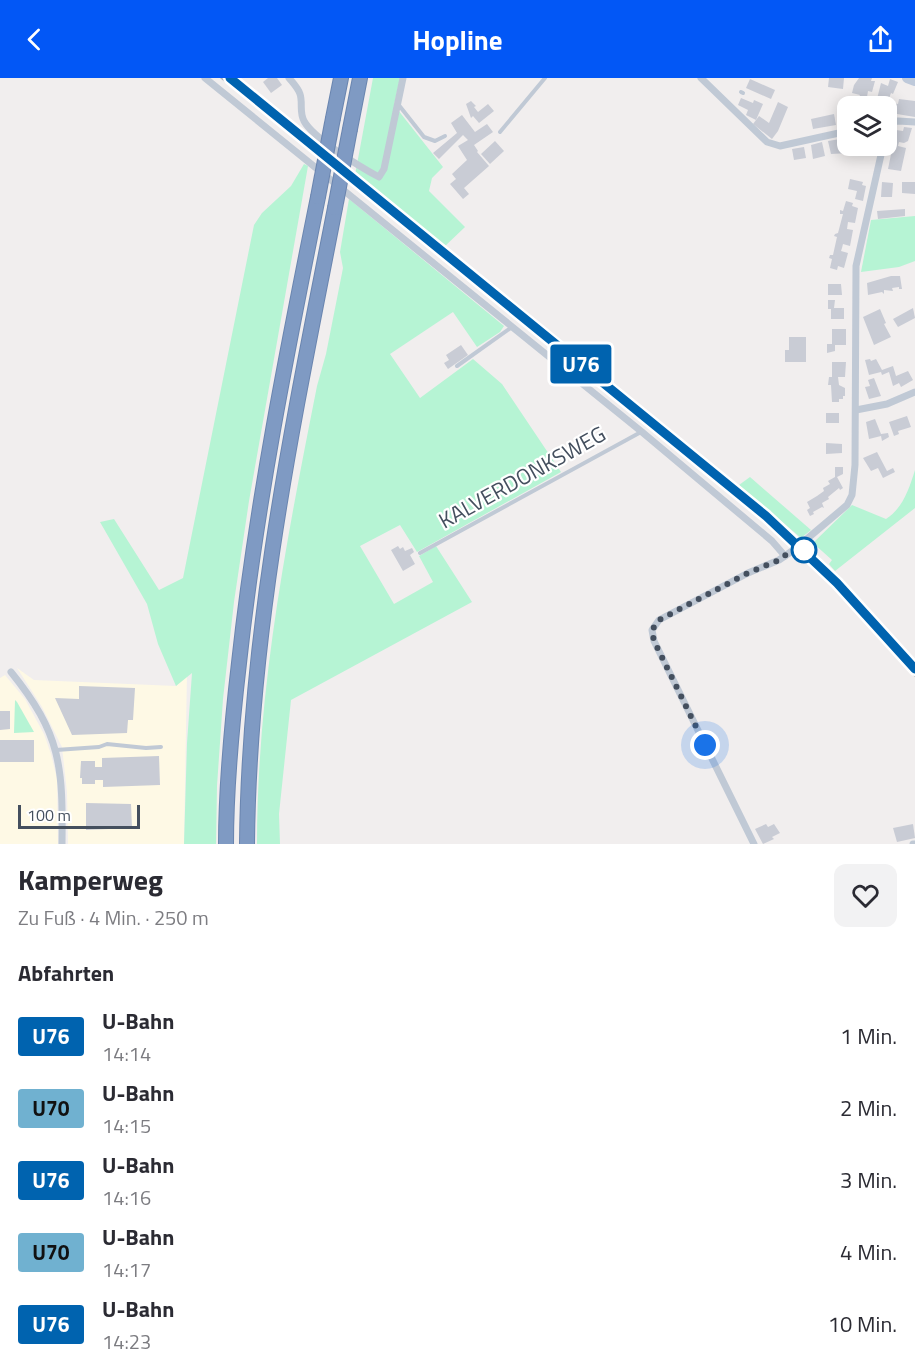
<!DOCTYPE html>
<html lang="de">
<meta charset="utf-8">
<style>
body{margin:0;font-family:"Titillium Web",sans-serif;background:#f2f2f3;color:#2b2b33;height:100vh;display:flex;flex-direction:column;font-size:22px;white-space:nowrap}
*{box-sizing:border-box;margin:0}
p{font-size:20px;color:#7c7c81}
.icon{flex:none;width:33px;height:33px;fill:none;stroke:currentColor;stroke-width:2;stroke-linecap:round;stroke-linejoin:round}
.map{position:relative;height:766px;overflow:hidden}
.panel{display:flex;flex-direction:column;background:#fff;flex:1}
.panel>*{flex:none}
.badge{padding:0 12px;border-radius:4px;font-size:21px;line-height:39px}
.controls{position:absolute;left:837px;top:18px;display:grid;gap:12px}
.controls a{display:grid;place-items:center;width:60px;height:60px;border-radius:12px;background:#fff;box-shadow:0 3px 15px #0003;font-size:30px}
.scale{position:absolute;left:18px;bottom:15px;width:122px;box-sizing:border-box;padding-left:6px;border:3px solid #444f5e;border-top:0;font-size:16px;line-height:21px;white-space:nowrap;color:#444f5e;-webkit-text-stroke:4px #fff;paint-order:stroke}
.you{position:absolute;width:30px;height:30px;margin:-15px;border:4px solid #fff;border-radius:50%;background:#1a73e8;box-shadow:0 0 0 9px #1a73e833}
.map>.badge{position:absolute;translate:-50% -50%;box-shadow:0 0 0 3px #fff}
h2{padding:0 18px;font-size:22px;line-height:54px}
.round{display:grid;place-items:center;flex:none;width:63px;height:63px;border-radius:12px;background:#f2f2f3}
.head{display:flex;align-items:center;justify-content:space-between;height:102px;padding:0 18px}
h1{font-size:28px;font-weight:700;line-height:45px}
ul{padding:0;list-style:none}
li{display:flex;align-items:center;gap:18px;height:72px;padding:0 18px}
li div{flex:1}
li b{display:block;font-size:22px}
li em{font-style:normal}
li .badge{min-width:66px;font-weight:700;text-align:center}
header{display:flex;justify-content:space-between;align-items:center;height:78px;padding:0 18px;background:#0257f6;color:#fff;font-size:27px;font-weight:700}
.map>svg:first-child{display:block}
</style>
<header><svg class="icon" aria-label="back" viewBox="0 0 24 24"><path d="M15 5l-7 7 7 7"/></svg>Hopline<svg class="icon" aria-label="share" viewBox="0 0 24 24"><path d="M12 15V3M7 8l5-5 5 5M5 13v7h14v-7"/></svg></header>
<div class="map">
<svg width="915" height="766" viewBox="0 0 915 766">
<rect width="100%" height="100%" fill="#f1eeee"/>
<g fill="#fef9e5">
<path d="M17,590l17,12 142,6 11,-13 -3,171h-116l-1,-52 -5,-45 -20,-40z"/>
<path d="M5,597l20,24 19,35 7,20 6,25 1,65h-58v-166z"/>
</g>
<g fill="#b6f4d4">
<path d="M373,0h27l-6,27 49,62 -11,11 -3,13 36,36 -21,20 -89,-72z"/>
<path d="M304,86l4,2 -59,335 -15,101 -11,97 -6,87 -1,58h-32l3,-101 5,-70 -16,13 -18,-42 -11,-40 -47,-82 14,-3 45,71 24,-12 71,-353 8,-12 29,-27z"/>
<path d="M349,121l155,127 -4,6 -23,15 -24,-35 -63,42 30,44 53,-39 29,25 59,88 -144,80 -17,-27 -40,21 34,58 39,-22 -14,-26 17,-10 36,56 -181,98 -12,114 1,30h-23c0,-156 30,-306 60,-458l9,-32 17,-86 -3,-16z"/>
<path d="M915,138v45l-16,6 -38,5 10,-52z"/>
<path d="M915,392v38l-80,63 -6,-7 3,-4 -19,-17 39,-38 34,14c17,-11 23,-30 29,-49z"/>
<path d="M750,399l61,53 -10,8 -62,-53z"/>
<path d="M15,622l2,2 17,30 -20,1z"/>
</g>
<g fill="#c9ccd5">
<path d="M268,0h9l5,7 -11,8 -8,-11z"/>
<path d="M829,0h15l-1,11 -15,-2z"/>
<path d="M859,0h13l-1,3h4l-3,11 -4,-1 -1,6h-8l1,-2 -8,-2 2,-8z"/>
<path d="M750,1l25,11 -4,9 -25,-11z"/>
<path d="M890,1l8,3 -5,12 -2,-1 -4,11 -6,-2 -1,4h-12l3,-9 6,2 4,-16 7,3z"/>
<path d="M741,20l12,5 1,-3 9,4 -7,16 -10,-5 2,-5 -10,-5z"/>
<path d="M899,21l16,2v16l-18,-3v-3l-7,-1 3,-7 5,1z"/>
<path d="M471,23l5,5 -2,1 4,5 10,-8 6,7 -15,12 -6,-7 -2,2 -5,-14z"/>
<path d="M778,24l10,5 -10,24 -6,8 -19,-15 6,-8 10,7z"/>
<path d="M834,36l2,11 -23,4 -2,-10z"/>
<path d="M462,37l13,17 12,-8 6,8 -19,13 4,6 -1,1 12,14 -25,22 5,6 -6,5 -13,-15 6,-5 -4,-5 15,-14 -9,-14 10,-6 -5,-5 -24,24 -6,-6 24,-20 -6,-10z"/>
<path d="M904,49l8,1 -4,13 -4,2 -5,-1 -1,4 8,2 -5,23 -13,-2 8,-39 7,1z"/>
<path d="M846,60l3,15 -18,1 -3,-13z"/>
<path d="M495,63l9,10 -14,13 -9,-10z"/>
<path d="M822,64l3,14 -12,3 -2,-14z"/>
<path d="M804,69l2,11 -12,2 -2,-11z"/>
<path d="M850,101l13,3 -1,3 4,1 -3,15 -8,-2 2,-8 -9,-2z"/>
<path d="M882,104l11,1 -1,14h-11z"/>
<path d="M902,104h13v12l-13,-1z"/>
<path d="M846,123l7,2 -1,3 6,2 -3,15 -7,-1 -1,7 6,1 -3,16 -7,-2 -1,4 -1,3 7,2 -4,15 -6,-2 -1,4 -7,-2 2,-9 -3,-1 1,-3h3l4,-18 -3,-1 1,-2 3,-1 5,-19h-3v-4l3,1z"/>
<path d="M905,131v7l-27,3 -1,-8z"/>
<path d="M891,198h9l2,13h-3v-2l-7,1 1,3 -9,-1v4l-2,-2 -14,3 -1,-12z"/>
<path d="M828,206h13l1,11h-14z"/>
<path d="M828,222h7l-1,8h10v11h-13v-10h-3z"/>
<path d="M913,230l2,10 -17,9 -5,-8z"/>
<path d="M880,231l6,14 -2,1 7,13 -17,8 -11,-28z"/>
<path d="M832,251h14v16h-11v6l-8,2v-9h5z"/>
<path d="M789,259h17v25h-21v-12h4z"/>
<path d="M461,267l7,10 -20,14 -4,-6 5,-3 -3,-5z"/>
<path d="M870,281l1,2 5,-2 6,11 11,-4 3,10 12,-5 5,9 -12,7 -2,-4 -6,3 -4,-14 -7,3 -1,-3 -12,3 -4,-15z"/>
<path d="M832,284h14l-1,15h-7l1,8 6,3v8h-2v3h-4v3h-7l-1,-17h-3l1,-8h3z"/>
<path d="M874,300l7,18 -12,3 -4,-12 5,-1 -2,-6z"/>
<rect x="826" y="335" width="13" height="10"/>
<path d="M907,338l4,11 -13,4 1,3 -5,2 -5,-14z"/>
<path d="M875,341l6,15 7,-1 1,4 -7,4 -1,-5 -12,3 -3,-17z"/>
<path d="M826,365l16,1v9l-16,1z"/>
<path d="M877,374l10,19 6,-3 2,4 -12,6 -5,-10 -7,3 -8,-13z"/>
<path d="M835,389h8v7l-6,3 6,11 -3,2 -1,-2 -11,9 1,2 -7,4 2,5 -2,-1 -9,5 1,2 -4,2 -3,-6 3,-2 -3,-6 10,-6 7,-5 -1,-3 7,-4 -2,-3 7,-4z"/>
<path d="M398,468l2,3 3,-2 2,4 7,-3 2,4 -4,3 5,9 -12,7 -12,-21z"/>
<path d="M79,608l56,2 -2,32h-5l-1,13 -55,2 -17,-37 24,1z"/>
<path d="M0,633h10v18l-10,1z"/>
<rect x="0" y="662" width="34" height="22"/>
<path d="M159,678l1,29 -57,2v-7h-8v4h-13v-6h-2l1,-17h14v6h7v-9z"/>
<path d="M86,725l45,1 1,24 -46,2z"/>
<path d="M766,746l2,3 6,-3 6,9 -8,4 2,2 -11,5 -8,-15z"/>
<path d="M913,746l2,14 -18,4 -4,-14z"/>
</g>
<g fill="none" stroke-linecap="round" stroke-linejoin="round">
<g stroke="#6a85af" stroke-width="16">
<g id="motorway">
<path d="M333,40l8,-40"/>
<path d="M350,51l10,-51"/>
<path d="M226,766c0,-60 6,-121 13,-181 17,-157 48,-312 79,-466"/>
<path d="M247,766c2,-215 47,-426 88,-636"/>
</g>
</g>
<g stroke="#c0c9d5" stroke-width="4">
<path d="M741,14l2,1"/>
<path d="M398,26l26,33 11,4 10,-5"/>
<path d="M500,54l45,-54"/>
<path d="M457,288l55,-39"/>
<path d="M420,475l221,-121"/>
<path d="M56,672l43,-3 8,-3 39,4 15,-1"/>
</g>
<g stroke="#c0c9d5" stroke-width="7">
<path d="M205,0l437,354 130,109 13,15"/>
<path d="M289,0c4,5 9,10 11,16 3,9 -1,18 4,27 9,17 56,46 75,56l5,-8 19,-91"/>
<path d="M701,0l66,64 13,4 68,-15"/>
<path d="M886,45l12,-2 17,1"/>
<path d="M856,332l31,-6 28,-12"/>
<path d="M11,594c50,62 52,94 51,172"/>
<path d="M754,766l-100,-203 -2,-11 7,-10 89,-47 31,-13 16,-11 52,-44 5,-10 3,-30 1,-199 27,-120"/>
<path d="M913,766h2"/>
</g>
<path stroke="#bec9da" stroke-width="10" d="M907,0l8,3"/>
<use href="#motorway" stroke="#7f9ac3" stroke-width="14"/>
<path stroke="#afb2b9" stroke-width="1.5" d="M221,0l542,441 71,67 81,90"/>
<g stroke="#6a85af" stroke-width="16" stroke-linecap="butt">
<g id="motorway-bridge">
<path d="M318,119l15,-79"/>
<path d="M335,130l15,-79"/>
</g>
</g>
<use href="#motorway-bridge" stroke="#7f9ac3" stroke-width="14"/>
</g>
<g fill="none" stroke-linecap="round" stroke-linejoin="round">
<g stroke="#fff" stroke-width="14">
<path id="line" d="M230,0l536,438 71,67 78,86"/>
</g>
<use href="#line" stroke="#0063af" stroke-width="9"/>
<path stroke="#444f5e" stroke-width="6" stroke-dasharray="0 10.8" d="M705,667l-51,-104c-2,-9 -2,-14 5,-21l89,-47 31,-13 20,-15 5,5"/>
</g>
<circle fill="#fff" stroke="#0063af" stroke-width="3" cx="804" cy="472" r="12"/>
<g text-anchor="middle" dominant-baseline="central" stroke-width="4.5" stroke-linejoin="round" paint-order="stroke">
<g font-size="22" fill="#444f5e" stroke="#fff">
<text transform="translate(522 399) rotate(-29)">KALVERDONKSWEG</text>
</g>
</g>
</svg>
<div class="controls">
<a><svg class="icon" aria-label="layers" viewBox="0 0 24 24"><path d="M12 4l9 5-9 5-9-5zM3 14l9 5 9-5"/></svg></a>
</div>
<div class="scale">100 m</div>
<div class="you" style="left:705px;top:667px"></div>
<b class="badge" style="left:581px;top:286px;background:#0063af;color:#fff">U76</b>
</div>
<section class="panel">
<div class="head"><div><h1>Kamperweg</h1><p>Zu Fuß · 4 Min. · 250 m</p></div><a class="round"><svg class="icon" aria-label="heart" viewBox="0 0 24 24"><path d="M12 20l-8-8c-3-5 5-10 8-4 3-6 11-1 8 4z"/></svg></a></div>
<h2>Abfahrten</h2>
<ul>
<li><span class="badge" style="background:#0063af;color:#fff">U76</span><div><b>U-Bahn</b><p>14:14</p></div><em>1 Min.</em></li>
<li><span class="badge" style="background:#70b1d0;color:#111">U70</span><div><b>U-Bahn</b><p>14:15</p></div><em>2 Min.</em></li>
<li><span class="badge" style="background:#0063af;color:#fff">U76</span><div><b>U-Bahn</b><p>14:16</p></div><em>3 Min.</em></li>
<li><span class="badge" style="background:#70b1d0;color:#111">U70</span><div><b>U-Bahn</b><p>14:17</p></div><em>4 Min.</em></li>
<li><span class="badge" style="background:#0063af;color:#fff">U76</span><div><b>U-Bahn</b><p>14:23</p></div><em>10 Min.</em></li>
</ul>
</section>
